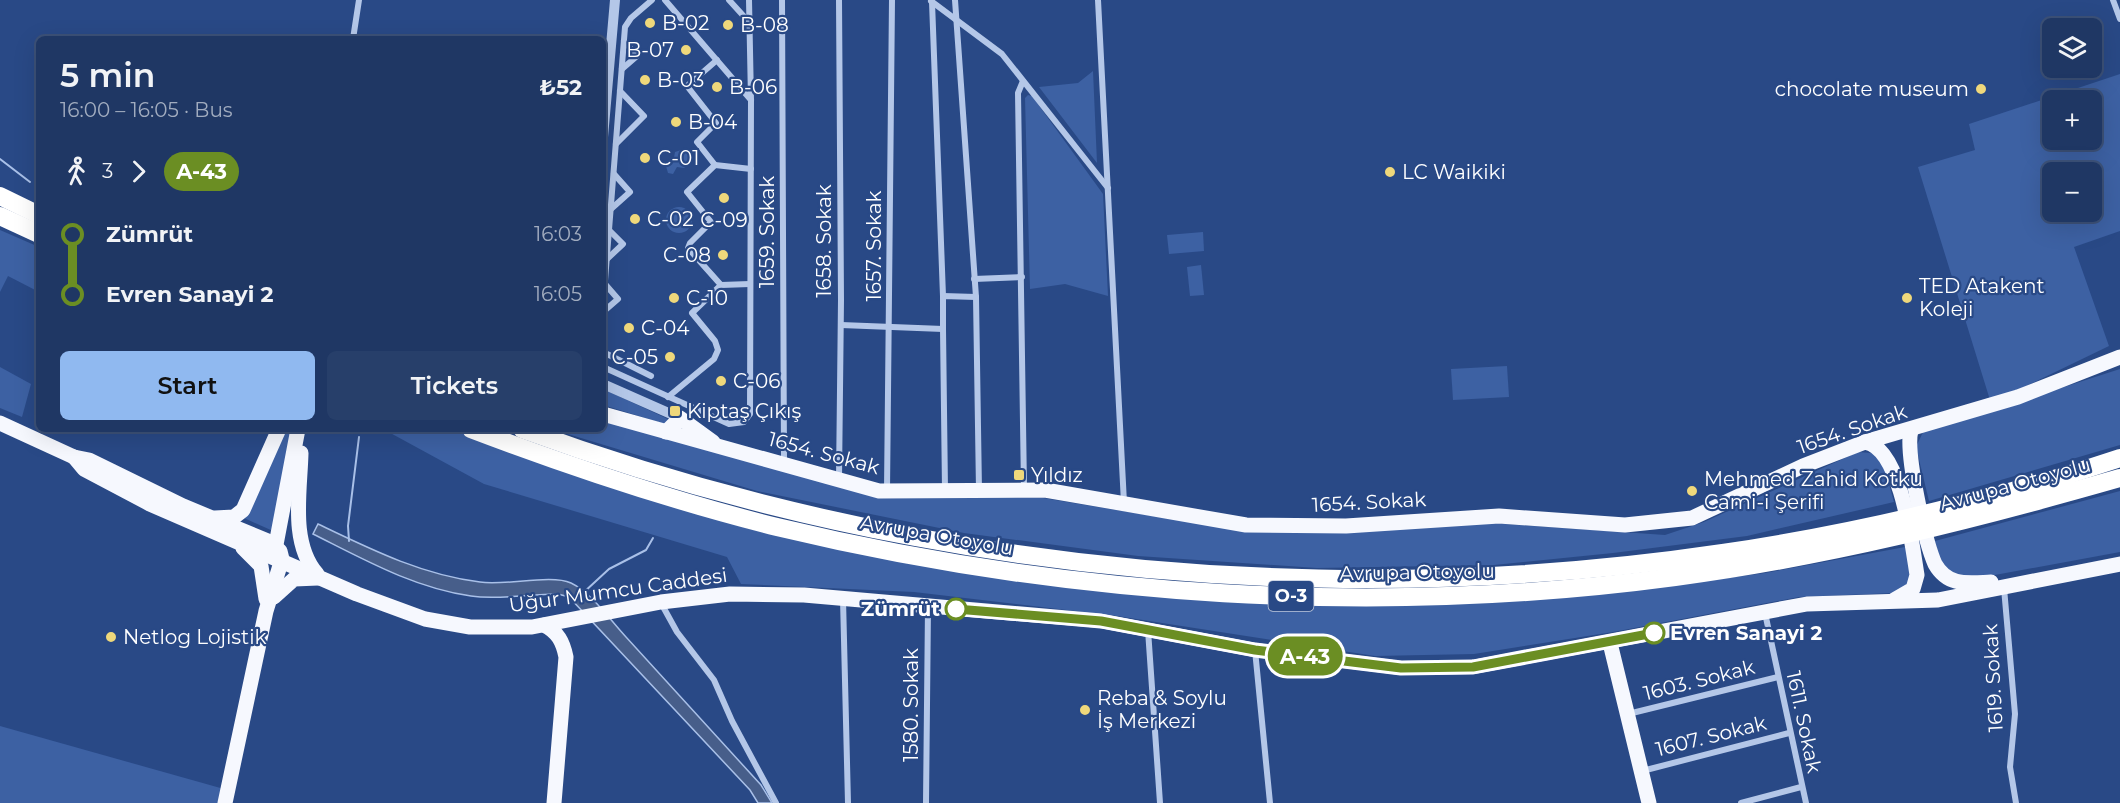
<!DOCTYPE html>
<meta charset="utf-8">
<style>
body{margin:0;font-family:Montserrat,sans-serif;background:#273f6a;color:#f1f3f6;height:100vh;display:flex;flex-direction:column;font-size:22px;white-space:nowrap}
*{box-sizing:border-box;margin:0}
p{font-size:20px;color:#a1acbf}
.icon{flex:none;width:33px;height:33px;fill:none;stroke:currentColor;stroke-width:2;stroke-linecap:round;stroke-linejoin:round}
.map{position:relative;flex:1;overflow:hidden}
.drawer{position:absolute;left:36px;top:36px;width:570px;height:396px;display:flex;flex-direction:column;background:#1f3764;border-radius:9px;box-shadow:0 6px 24px #0002,0 0 0 2px #3c5178}
.drawer>*{flex:none}
.badge{padding:0 12px;border-radius:20px;font-size:21px;line-height:39px}
.controls{position:absolute;left:2042px;top:18px;display:grid;gap:12px}
.controls a{display:grid;place-items:center;width:60px;height:60px;border-radius:9px;background:#1f3764;box-shadow:0 6px 24px #0002,0 0 0 2px #3c5178;font-size:30px}
.map>.badge{position:absolute;translate:-50% -50%;box-shadow:0 0 0 3px #fff}
.legs{display:flex;align-items:center;gap:9px;height:66px;padding:0 24px;font-size:20px}
.legs p{margin-inline-start:auto}
.headline{display:flex;align-items:center;justify-content:space-between;height:102px;padding:0 24px}
h1{font-size:33px;font-weight:600;line-height:45px}
.cta{display:flex;gap:12px;margin-top:auto;padding:12px 24px}
.cta a{flex:1;height:69px;border-radius:9px;background:#90b9f0;color:#111;font-size:24px;font-weight:600;line-height:69px;text-align:center}
.cta a+a{background:#273f6a;color:#f1f3f6}
ul{padding:0 24px;list-style:none}
li{display:flex;align-items:center;gap:21px;height:60px;font-size:22px}
li i{display:grid;place-items:center;width:9px;height:100%;margin:0 8px;background:currentColor}
li i::after{content:'';width:15px;height:15px;margin:-8px;border:4px solid;border-radius:50%;background:#1f3764}
li p{margin-inline-start:auto}
li:first-child i{background:linear-gradient(#0000 50%,currentColor 0)}
li:last-child i{background:linear-gradient(currentColor 50%,#0000 0)}
.map>svg:first-child{display:block}
</style>
<div class="map">
<svg width="2120" height="803" viewBox="0 0 2120 803">
<rect width="100%" height="100%" fill="#294986"/>
<g fill="#3d61a3" fill-rule="evenodd">
<path d="M1093,71l4,92 -58,-76 39,-4z"/>
<path d="M2120,74v157l-46,16 35,99 -87,42 -32,12 -72,-233 57,-17 -6,-26zM2052,100h39v40h-39zM2052,172h39v40h-39z"/>
<path d="M1028,95l4,1 71,98 5,102 -43,-12 -35,5 -5,-191z"/>
<path d="M684,149l7,6 -2,9 -5,4 -7,-1 -4,7 -5,-1 -2,-7 7,-3 2,-11z"/>
<circle cx="679" cy="220" r="13"/>
<path d="M0,230l39,17v45l-31,-16 -8,16z"/>
<path d="M1203,232l1,19 -35,3 -2,-19z"/>
<path d="M1201,265l3,30 -14,1 -3,-29z"/>
<path d="M1507,366l2,31 -56,3 -2,-31z"/>
<path d="M0,367l31,17 -9,33 -22,-9z"/>
<path d="M2120,369v76l-191,56 -13,-54 7,-15z"/>
<path d="M603,389l65,30v6l-65,-20z"/>
<path d="M603,421l271,73 169,4 202,33 246,-8 174,12 39,-13 154,-70 14,1 12,13 10,36 -147,34 -134,17 -119,12 -177,3 -179,-12 -174,-23 -207,-42 -206,-62h52z"/>
<path d="M284,429h10l-21,102 -29,-13z"/>
<path d="M383,429h67l106,40 193,60 213,42 562,29 113,-10 128,-17 140,-26 8,23 -2,15 -17,8 -95,4 -186,35 -139,22 -99,2 -258,-40 -203,-24 -173,-8 -14,-27 -243,-73z"/>
<path d="M2120,491v61l-136,25 -22,1 -20,-10 -7,-27z"/>
<path d="M0,726l224,63 -5,14h-219z"/>
</g>
<path fill="#475e8a" stroke="#a9c0e8" stroke-width="1.5" d="M318,524c52,25 104,51 162,58 25,4 71,-8 91,1 21,10 39,37 55,54 45,49 90,99 135,148l11,18h-14l-8,-13 -181,-193 -11,-3c-29,0 -59,6 -87,2 -57,-8 -108,-37 -158,-62z"/>
<g fill="none" stroke-linecap="round" stroke-linejoin="round">
<g stroke="#a9c0e8" stroke-width="2">
<path d="M0,159l30,23"/>
<path d="M349,541l-1,-15 11,-89"/>
<path d="M583,593l26,-24 37,-19 7,-12"/>
</g>
<g stroke="#b4c7e8" stroke-width="6">
<path d="M665,0l86,100"/>
<path d="M729,0l20,22"/>
<path d="M782,0l2,463"/>
<path d="M839,0l2,300 -2,179"/>
<path d="M1098,0l26,503"/>
<path d="M2113,0l7,19"/>
<path d="M931,1l71,53 106,134"/>
<path d="M932,2l11,294"/>
<path d="M353,39l6,-39"/>
<path d="M622,69l15,-13 -13,-15"/>
<path d="M1023,81l-5,12 6,395"/>
<path d="M616,144l28,-28 -24,-25"/>
<path d="M715,165l36,4"/>
<path d="M611,209l19,-17 -16,-18"/>
<path d="M607,259l16,-15 -14,-14"/>
<path d="M974,279l48,-2"/>
<path d="M721,285l29,-1"/>
<path d="M976,297l3,194"/>
<path d="M603,306l22,-279 6,-9 21,-18"/>
<path d="M603,312l15,-13 -13,-15"/>
<path d="M841,325l102,4v-33l33,1 -21,-297"/>
<path d="M943,329l2,162"/>
<path d="M603,352l48,24"/>
<path d="M603,367l126,57 15,-2 6,-8 1,-314 -2,-100"/>
<path d="M668,397l46,-38 4,-9 -3,-9 -23,-28 29,-28 -33,-37 2,-5 21,-21 -24,-30 28,-27 -18,-23 19,-19 -29,-37 30,-26"/>
<path d="M887,491l5,-491"/>
<path d="M2004,588l11,126 -5,53 6,36"/>
<path d="M843,599l5,204"/>
<path d="M661,603l16,29 37,48 18,41 44,82"/>
<path d="M1765,613l41,190"/>
<path d="M1148,630l12,173"/>
<path d="M1255,650l15,153"/>
<path d="M1628,714l150,-37"/>
<path d="M1642,771l147,-38"/>
<path d="M926,803l2,-196"/>
<path d="M1741,803l60,-16"/>
</g>
<g stroke="#b4c7e8" stroke-width="10">
<path d="M603,137l12,-137"/>
<path d="M603,384l77,34"/>
</g>
<g stroke="#f6f8fe" stroke-width="15">
<path d="M603,414l276,77 166,-1 201,35 100,1 153,-10 126,9 67,-7 111,-52 62,-24 153,-45 102,-40"/>
<path d="M0,423l74,34 15,3 94,46 87,36 10,9 2,8 -16,52 -41,192"/>
<path d="M1911,430c-6,23 14,111 24,134 13,23 33,19 56,18"/>
<path d="M666,432l14,-14 33,24"/>
<path d="M1865,442c36,6 47,102 52,133l-4,14 -19,11"/>
<path d="M301,453c-1,39 -11,90 16,121"/>
<path d="M74,457l10,12 66,35 207,90 68,25 45,8h62l129,-25 69,-8 74,1 297,26 154,29 146,18 72,-1 334,-63 131,-4 182,-36"/>
<path d="M215,518l19,-1 9,-7 36,-81"/>
<path d="M243,548l18,18 5,33"/>
<path d="M274,555l24,-126"/>
<path d="M274,597l20,-18 24,-1"/>
<path d="M544,625c14,7 19,17 22,32l-12,146"/>
<path d="M1610,643l39,160"/>
</g>
<g stroke="#fff" stroke-width="18">
<path d="M0,196l39,19"/>
<path d="M0,216l39,18"/>
<path d="M471,429c100,38 202,72 306,98 292,70 600,90 898,50 151,-20 298,-57 445,-99"/>
<path d="M522,429c508,187 1083,202 1598,29"/>
</g>
</g>
<g fill="none" stroke-linecap="round" stroke-linejoin="round">
<g stroke="#fff" stroke-width="14">
<path id="line-1" d="M956,609l145,12 154,29 146,18 72,-1 181,-34"/>
</g>
<use href="#line-1" stroke="#6b8e23" stroke-width="9"/>
</g>
<g fill="#efd87b" stroke="#294986" stroke-width="2">
<circle cx="650" cy="23" r="6"/>
<circle cx="728" cy="25" r="6"/>
<circle cx="686" cy="50" r="6"/>
<circle cx="645" cy="80" r="6"/>
<circle cx="717" cy="87" r="6"/>
<circle cx="1981" cy="89" r="6"/>
<circle cx="676" cy="122" r="6"/>
<circle cx="645" cy="158" r="6"/>
<circle cx="1390" cy="172" r="6"/>
<circle cx="724" cy="198" r="6"/>
<circle cx="635" cy="219" r="6"/>
<circle cx="723" cy="255" r="6"/>
<circle cx="674" cy="298" r="6"/>
<circle cx="1907" cy="298" r="6"/>
<circle cx="629" cy="328" r="6"/>
<circle cx="670" cy="357" r="6"/>
<circle cx="721" cy="381" r="6"/>
<rect x="669" y="405" width="12" height="12" rx="3"/>
<rect x="1013" y="469" width="12" height="12" rx="3"/>
<circle cx="1692" cy="491" r="6"/>
<circle cx="111" cy="637" r="6"/>
<circle cx="1085" cy="710" r="6"/>
</g>
<g fill="#fff" stroke="#6b8e23" stroke-width="3">
<circle cx="956" cy="609" r="10"/>
<circle cx="1654" cy="633" r="10"/>
</g>
<g text-anchor="middle" dominant-baseline="central" stroke-width="4.5" stroke-linejoin="round" paint-order="stroke">
<rect fill="#294986" stroke="#bfc8db" stroke-width="1.5" x="1268.5" y="581" width="45" height="30" rx="4.5"/>
<g font-size="18" font-weight="bold" fill="#fff">
<text x="1291" y="596">O-3</text>
</g>
<g font-size="20" fill="#fff" stroke="#294986" text-anchor="start">
<text x="662" y="23">B-02</text>
<text x="740" y="25">B-08</text>
<text x="674" y="50" text-anchor="end">B-07</text>
<text x="657" y="80">B-03</text>
<text x="729" y="87">B-06</text>
<text x="1969" y="89" text-anchor="end">chocolate museum</text>
<text x="688" y="122">B-04</text>
<text x="657" y="158">C-01</text>
<text x="1402" y="172">LC Waikiki</text>
<text x="647" y="219">C-02</text>
<text x="724" y="220" text-anchor="middle">C-09</text>
<text x="711" y="255" text-anchor="end">C-08</text>
<text x="1919" y="286">TED Atakent<tspan x="1919" dy="23">Koleji</tspan></text>
<text x="686" y="298">C-10</text>
<text x="641" y="328">C-04</text>
<text x="658" y="357" text-anchor="end">C-05</text>
<text x="733" y="381">C-06</text>
<text x="687" y="411">Kiptaş Çıkış</text>
<text x="1031" y="475">Yıldız</text>
<text x="1704" y="479">Mehmed Zahid Kotku<tspan x="1704" dy="23">Cami-i Şerifi</tspan></text>
<text x="123" y="637">Netlog Lojistik</text>
<text x="1097" y="698">Reba &amp; Soylu<tspan x="1097" dy="23">İş Merkezi</tspan></text>
</g>
<g font-size="20" fill="#fff" stroke="#294986">
<text transform="translate(767 232) rotate(-90)">1659. Sokak</text>
<text transform="translate(824 241) rotate(-90)">1658. Sokak</text>
<text transform="translate(874 246) rotate(-90)">1657. Sokak</text>
<text transform="translate(1852 429) rotate(-19)">1654. Sokak</text>
<text transform="translate(824 453) rotate(15)">1654. Sokak</text>
<text transform="translate(2015 484) rotate(-15)">Avrupa Otoyolu</text>
<text transform="translate(1369 502) rotate(-3)">1654. Sokak</text>
<text transform="translate(937 535) rotate(10)">Avrupa Otoyolu</text>
<text transform="translate(1417 572) rotate(-1)">Avrupa Otoyolu</text>
<text transform="translate(618 590) rotate(-8)">Uğur Mumcu Caddesi</text>
<text transform="translate(1993 678) rotate(-93)">1619. Sokak</text>
<text transform="translate(1699 680) rotate(-14)">1603. Sokak</text>
<text transform="translate(911 705) rotate(-90)">1580. Sokak</text>
<text transform="translate(1804 722) rotate(78)">1611. Sokak</text>
<text transform="translate(1711 736) rotate(-14)">1607. Sokak</text>
</g>
<g font-size="20" font-weight="bold" fill="#fff" stroke="#294986" text-anchor="end">
<text x="940" y="609">Zümrüt</text>
<text x="1670" y="633" text-anchor="start">Evren Sanayi 2</text>
</g>
</g>
</svg>
<div class="controls">
<a><svg class="icon" aria-label="layers" viewBox="0 0 24 24"><path d="M12 4l9 5-9 5-9-5zM3 14l9 5 9-5"/></svg></a>
<a>+</a>
<a>−</a>
</div>
<b class="badge" style="left:1305px;top:656px;background:#6b8e23;color:#fff">A-43</b>
<section class="drawer">
<div class="headline"><div><h1>5 min</h1><p>16:00 – 16:05 · Bus</p></div><b>₺52</b></div>
<div class="legs"><svg class="icon" aria-label="walk" viewBox="0 0 24 24"><circle cx="13" cy="4" r="2"/><path d="M13 8l-2 6 4 7M11 14l-3 7M7 12l3-4h3l4 4"/></svg>3<svg class="icon" aria-label="forward" viewBox="0 0 24 24"><path d="M9 5l7 7-7 7"/></svg><b class="badge" style="background:#6b8e23;color:#fff">A-43</b></div>
<ul>
<li><i style="color:#6b8e23"></i><b>Zümrüt</b><p>16:03</p></li>
<li><i style="color:#6b8e23"></i><b>Evren Sanayi 2</b><p>16:05</p></li>
</ul>
<div class="cta"><a>Start</a><a>Tickets</a></div>
</section>
</div>
